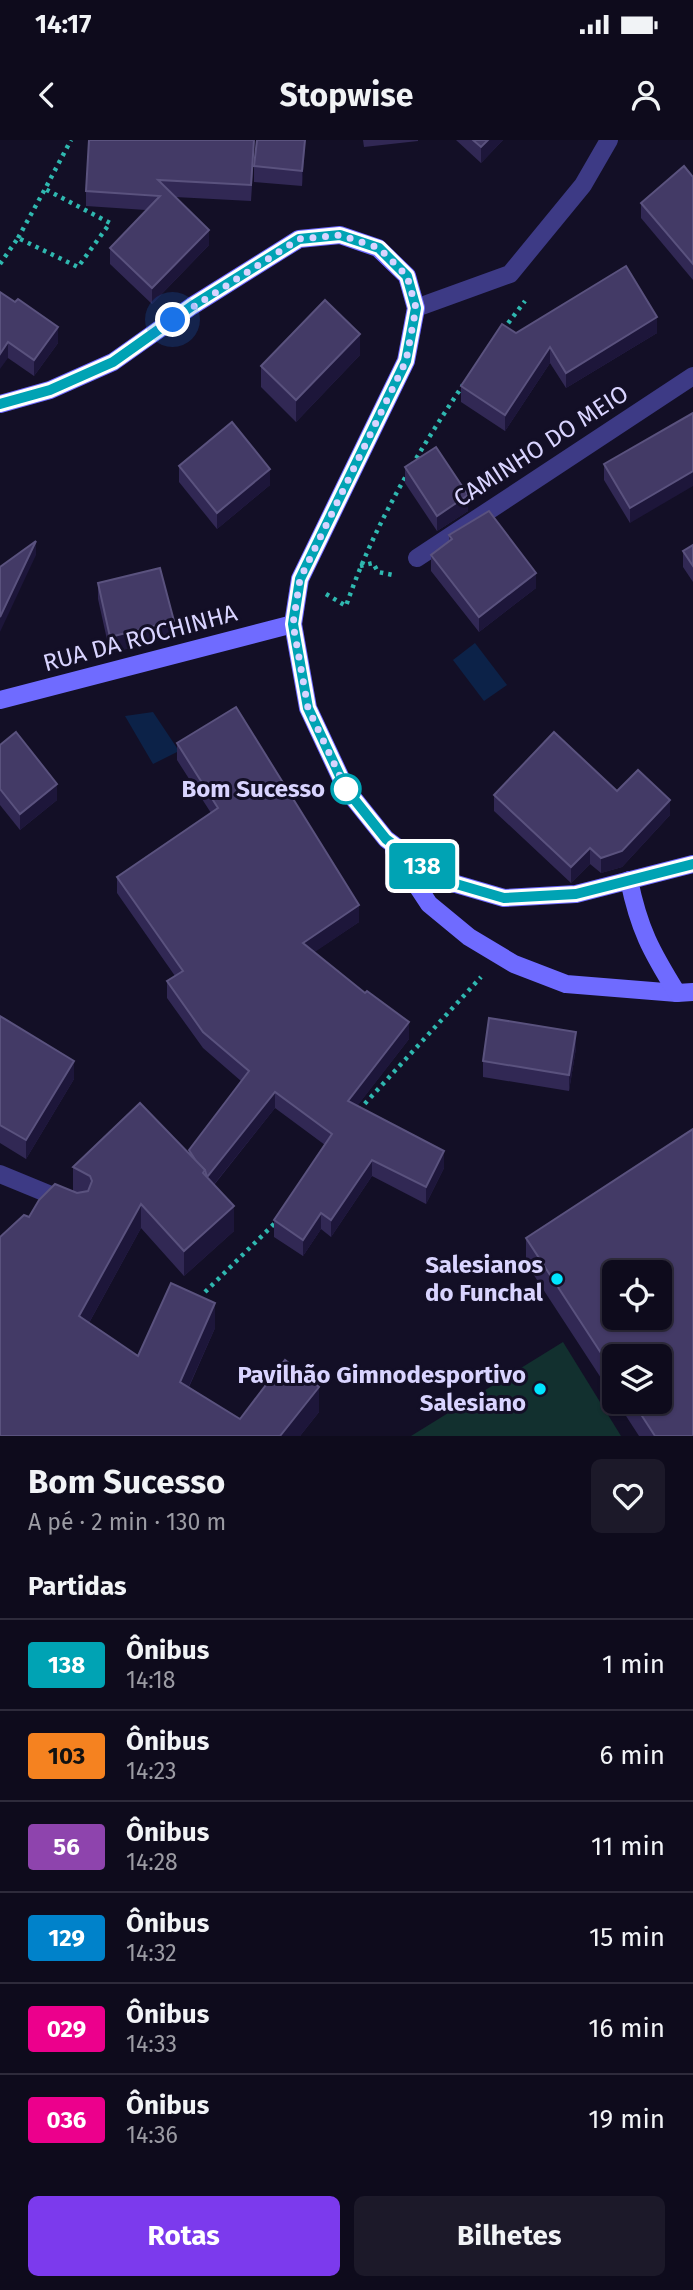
<!DOCTYPE html>
<html lang="pt">
<meta charset="utf-8">
<style>
body{margin:0;font-family:"Fira Sans",sans-serif;background:#1c1929;color:#f1f3f6;height:100vh;display:flex;flex-direction:column;font-size:26px;white-space:nowrap}
*{box-sizing:border-box;margin:0}
p{font-size:23px;color:#9b9ba3}
.icon{flex:none;width:38px;height:38px;fill:none;stroke:currentColor;stroke-width:2;stroke-linecap:round;stroke-linejoin:round}
.map{position:relative;height:1296px;overflow:hidden}
.side{display:flex;flex-direction:column;background:#0e0b1c;flex:1}
.side>*{flex:none}
.badge{padding:0 14px;border-radius:5px;font-size:24px;line-height:46px}
.fabs{position:absolute;left:602px;top:1120px;display:grid;gap:14px}
.fabs a{display:grid;place-items:center;width:70px;height:70px;border-radius:10px;background:#0e0b1c;box-shadow:0 2px 5px #0004,0 0 0 2px #2e2b3b;font-size:35px}
.you{position:absolute;width:35px;height:35px;margin:-18px;border:5px solid #fff;border-radius:50%;background:#1a73e8;box-shadow:0 0 0 10px #1a73e833}
.map>.badge{position:absolute;translate:-50% -50%;box-shadow:0 0 0 4px #fff}
h2{padding:0 28px;font-size:26px;line-height:63px}
.round{display:grid;place-items:center;flex:none;width:74px;height:74px;border-radius:10px;background:#1c1929}
.headline{display:flex;align-items:center;justify-content:space-between;height:119px;padding:0 28px}
h1{font-size:33px;font-weight:700;line-height:52px}
.button{display:flex;gap:14px;margin-top:auto;padding:14px 28px}
.button a{flex:1;height:80px;border-radius:10px;background:#7c3aed;color:#fff;font-size:28px;font-weight:700;line-height:80px;text-align:center}
.button a+a{background:#1c1929;color:#f1f3f6}
ul{padding:0;list-style:none}
li{display:flex;align-items:center;gap:21px;height:91px;padding:0 28px;border-top:2px solid #2e2b3b}
li div{flex:1}
li b{display:block;font-size:26px}
li em{font-style:normal}
li .badge{min-width:77px;font-weight:700;text-align:center}
.status{display:flex;justify-content:space-between;align-items:center;height:49px;padding:0 35px;background:#0e0b1c;direction:ltr}
.status svg{height:19px;fill:currentColor}
header{display:flex;justify-content:space-between;align-items:center;height:91px;padding:0 28px;background:#0e0b1c;font-size:32px;font-weight:700}
.map>svg:first-child{display:block}
</style>
<div class="status"><b>14:17</b><svg viewBox="0 0 49 12"><path d="M0 12V9h3v3zM5 12V6h3v6zM10 12V3h3v9zM15 12V0h3v12zM26 1h20v11H26zM47 4h2v5h-2z"/></svg></div>
<header><svg class="icon" aria-label="back" viewBox="0 0 24 24"><path d="M15 5l-7 7 7 7"/></svg>Stopwise<svg class="icon" aria-label="person" viewBox="0 0 24 24"><circle cx="12" cy="8" r="4"/><path d="M4 21q1-7 8-7t8 7"/></svg></header>
<div class="map">
<svg width="693" height="1296" viewBox="0 0 693 1296">
<rect width="100%" height="100%" fill="#130f26"/>
<path fill="#12302f" d="M563,1202l58,94h-210z"/>
<g fill="#0c2248">
<path d="M475,503l32,42 -23,16 -31,-41z"/>
<path d="M153,572l26,39 -26,13 -28,-48z"/>
</g>
<g fill="none" stroke-linecap="round" stroke-linejoin="round">
<g stroke="#2fb8b0" stroke-width="4.5" stroke-dasharray="3.5 5" stroke-linecap="butt">
<path d="M18,98l27,-49"/>
<path d="M0,124l18,-26 60,29 32,-44 -65,-34 26,-49"/>
<path d="M503,190l22,-29"/>
<path d="M360,426l13,-3 5,9 15,3"/>
<path d="M326,454l20,12c27,-79 70,-151 117,-221"/>
<path d="M359,970l122,-133"/>
<path d="M205,1152l72,-71"/>
</g>
<g stroke="#3d3a85" stroke-width="18">
<path d="M416,168l94,-34 73,-89 26,-45"/>
<path d="M417,418l276,-182"/>
<path d="M0,1034l68,28"/>
</g>
<g stroke="#6f6bff" stroke-width="18">
<path d="M0,264l50,-14 63,-28 79,-56 107,-67 41,-4 38,13 29,28 9,32 -10,53 -106,218 -7,45 15,84 38,81 40,50 53,40 65,19 72,-4 117,-30"/>
<path d="M0,560l293,-76"/>
<path d="M394,711l35,53 40,33 45,27 52,20 111,9"/>
<path d="M629,740c10,49 22,71 48,113l16,-1"/>
</g>
</g>
<g fill="#312854">
<path d="M305,0l-3,46 -48,-4v-16z"/>
<path d="M363,0h55v1l-54,6z"/>
<path d="M456,0h47l-22,23z"/>
<path d="M254,13l-3,48 -76,-4 34,48 -57,59 -42,-40v-16l36,-38 -60,-4v-15z"/>
<path d="M693,37v103l-52,-62v-15z"/>
<path d="M0,152l58,51 -24,33 -26,-18z"/>
<path d="M516,193h141l-91,55 -16,-25 -45,68 -44,-29v-16z"/>
<path d="M360,215l-64,67 -35,-35v-21z"/>
<path d="M693,273l-63,110 -26,-43v-16z"/>
<path d="M179,326l91,19 -53,44 -38,-47z"/>
<path d="M405,327l63,44 -31,20 -32,-48z"/>
<path d="M449,395l87,53 -57,44 -48,-61v-16l18,-13z"/>
<path d="M693,405v37l-10,-15v-16z"/>
<path d="M98,443l76,54 -64,16 -12,-54z"/>
<path d="M177,603l182,179 -45,30 95,87 -52,67 87,62 -18,36 -54,-28 -41,61 -10,-8 -18,27 -29,-19v-17l51,-75 -50,-37 -61,77 20,46 -50,45 -43,-48 -52,95 49,33 77,-28 -26,59 51,32 79,-7 -19,24h-300l73,-245v-24l116,-13v-4l52,-69 -38,-33 -36,-50v-17l8,-5 -58,-83v-16l94,-64 -34,-53z"/>
<path d="M0,605l57,55 -37,30 -20,-25z"/>
<path d="M617,651l53,24 -48,52 -21,6 -11,-9 -19,19 -77,-72v-16z"/>
<path d="M0,876l74,63 -48,80 -26,-16z"/>
<path d="M576,908l-7,43 -86,-14v-16z"/>
<path d="M526,1098l167,198h-54l-22,-34h43l-46,-46v42l-88,-135z"/>
</g>
<g fill="#1d163a">
<path d="M305,0v9l-3,37v-15z"/>
<path d="M488,0h15l-22,23v-16z"/>
<path d="M209,90v15l-57,59v-16z"/>
<path d="M657,177v16l-91,55v-15z"/>
<path d="M58,187v16l-24,33v-16z"/>
<path d="M360,194v21l-64,67v-22z"/>
<path d="M8,202v16l-8,11v-15z"/>
<path d="M550,207v16l-45,68v-16z"/>
<path d="M270,329v16l-53,44v-16z"/>
<path d="M693,331v15l-63,37v-15z"/>
<path d="M468,355v16l-31,20v-15z"/>
<path d="M36,401v14l-36,77v-15z"/>
<path d="M536,433v15l-57,44v-15z"/>
<path d="M174,481v16l-64,16v-16z"/>
<path d="M57,644v16l-37,30v-16z"/>
<path d="M670,660v15l-48,52 -21,6v-15z"/>
<path d="M590,708v16l-19,19v-16z"/>
<path d="M359,765v17l-56,38v-17z"/>
<path d="M409,882v17l-61,79v-17z"/>
<path d="M576,892v16l-7,43v-16z"/>
<path d="M74,921v18l-48,80v-19z"/>
<path d="M275,952v16l-68,85v-16z"/>
<path d="M444,1011v17l-18,36v-17z"/>
<path d="M372,1020v16l-41,61v-17z"/>
<path d="M141,1064v24l-62,113v-25z"/>
<path d="M234,1066v25l-50,45v-25z"/>
<path d="M321,1073v16l-18,27v-16z"/>
<path d="M215,1163v25l-35,78v-24z"/>
<path d="M319,1247v25l-19,24h-20z"/>
</g>
<g fill="#433a66" stroke="#5a527e" stroke-width="2" fill-rule="evenodd">
<path d="M89,0h165l-3,45 -93,-5 51,50 -57,58 -42,-40 50,-52 -74,-5z"/>
<path d="M257,0h48l-3,31 -48,-5z"/>
<path d="M473,0h15l-7,7z"/>
<path d="M684,26l9,11v87l-52,-61z"/>
<path d="M626,126l31,51 -91,56 -16,-26 -45,68 -44,-29 41,-62 14,9z"/>
<path d="M0,152l15,10 3,-3 40,28 -24,33 -26,-18 -8,12z"/>
<path d="M325,160l35,34 -64,66 -35,-34z"/>
<path d="M693,273v58l-63,37 -26,-44z"/>
<path d="M232,282l38,47 -53,44 -38,-47z"/>
<path d="M436,307l32,48 -31,21 -32,-49z"/>
<path d="M489,371l47,62 -57,44 -48,-62 21,-16 -3,-4z"/>
<path d="M36,401l-36,76v-50z"/>
<path d="M693,405v21l-10,-15z"/>
<path d="M160,428l14,53 -64,16 -12,-54z"/>
<path d="M236,567l123,198 -56,38 62,50 2,-2 42,31 -61,79 96,50 -18,36 -54,-27 -41,60 -10,-7 -18,27 -29,-20 58,-86 -57,-42 -68,85 -2,-7 -9,-9 -7,-11 60,-79 -46,-39 -36,-51 16,-10 -66,-94 101,-69 -41,-65z"/>
<path d="M16,592l41,52 -37,30 -20,-25v-44z"/>
<path d="M554,592l63,59 21,-21 32,30 -48,51 -21,7 -11,-10 -19,19 -77,-72z"/>
<path d="M0,876l74,45 -48,79 -26,-15z"/>
<path d="M489,878l87,14 -7,43 -86,-14z"/>
<path d="M140,963l65,67 -2,3 31,33 -50,45 -43,-47 -62,112 59,40 33,-73 44,20 -35,79 60,37 45,-59 34,27 -39,49h-280v-199l24,-22 5,2 10,-17 16,-16 22,9 11,-2 4,-10 -2,-5 -17,-9z"/>
<path d="M693,989v307h-38l-22,-34h27v-46h-46v17l-88,-135zM614,1132h46v46h-46z"/>
</g>
<g fill="none" stroke-linecap="round" stroke-linejoin="round">
<g stroke="#fff" stroke-width="16">
<path id="line" d="M0,264l50,-14 63,-28 79,-56 107,-67 41,-4 39,13 28,28 9,32 -10,53 -106,218 -7,45 15,84 38,81 40,50 53,40 65,19 72,-4 117,-30"/>
</g>
<use href="#line" stroke="#00a3b4" stroke-width="10"/>
<path stroke="#d9d4ff" stroke-width="7" stroke-dasharray="0 12.6" d="M173,180l126,-81 41,-4 39,13 28,28 9,32 -10,53 -106,218 -7,45 15,84 38,81"/>
</g>
<circle fill="#fff" stroke="#00a3b4" stroke-width="3.5" cx="346" cy="649" r="14"/>
<g fill="#00e5ff" stroke="#130f26" stroke-width="2.5">
<circle cx="557" cy="1139" r="7"/>
<circle cx="540" cy="1249" r="7"/>
</g>
<g text-anchor="middle" dominant-baseline="central" stroke-width="6" stroke-linejoin="round" paint-order="stroke">
<g font-size="24" fill="#d9d4ff" stroke="#130f26">
<text transform="translate(541 306) rotate(-33)">CAMINHO DO MEIO</text>
<text transform="translate(140 498) rotate(-15)">RUA DA ROCHINHA</text>
</g>
<g font-size="24" font-weight="bold" fill="#d9d4ff" stroke="#130f26" text-anchor="end">
<text x="325" y="649">Bom Sucesso</text>
</g>
<g font-size="24" font-weight="bold" fill="#d9d4ff" stroke="#130f26" text-anchor="end">
<text x="543" y="1125">Salesianos<tspan x="543" dy="28">do Funchal</tspan></text>
<text x="526" y="1235">Pavilhão Gimnodesportivo<tspan x="526" dy="28">Salesiano</tspan></text>
</g>
</g>
</svg>
<div class="fabs">
<a><svg class="icon" aria-label="locate" viewBox="0 0 24 24"><circle cx="12" cy="12" r="6"/><path d="M12 2v4M12 18v4M2 12h4M18 12h4"/></svg></a>
<a><svg class="icon" aria-label="layers" viewBox="0 0 24 24"><path d="M12 4l9 5-9 5-9-5zM3 14l9 5 9-5"/></svg></a>
</div>
<div class="you" style="left:173px;top:180px"></div>
<b class="badge" style="left:422px;top:726px;background:#00a3b4;color:#fff">138</b>
</div>
<section class="side">
<div class="headline"><div><h1>Bom Sucesso</h1><p>A pé · 2 min · 130 m</p></div><a class="round"><svg class="icon" aria-label="heart" viewBox="0 0 24 24"><path d="M12 20l-8-8c-3-5 5-10 8-4 3-6 11-1 8 4z"/></svg></a></div>
<h2>Partidas</h2>
<ul>
<li><span class="badge" style="background:#00a3b4;color:#fff">138</span><div><b>Ônibus</b><p>14:18</p></div><em>1 min</em></li>
<li><span class="badge" style="background:#f58220;color:#111">103</span><div><b>Ônibus</b><p>14:23</p></div><em>6 min</em></li>
<li><span class="badge" style="background:#8e44ad;color:#fff">56</span><div><b>Ônibus</b><p>14:28</p></div><em>11 min</em></li>
<li><span class="badge" style="background:#0082ca;color:#fff">129</span><div><b>Ônibus</b><p>14:32</p></div><em>15 min</em></li>
<li><span class="badge" style="background:#ec008c;color:#fff">029</span><div><b>Ônibus</b><p>14:33</p></div><em>16 min</em></li>
<li><span class="badge" style="background:#ec008c;color:#fff">036</span><div><b>Ônibus</b><p>14:36</p></div><em>19 min</em></li>
</ul>
<div class="button"><a>Rotas</a><a>Bilhetes</a></div>
</section>
